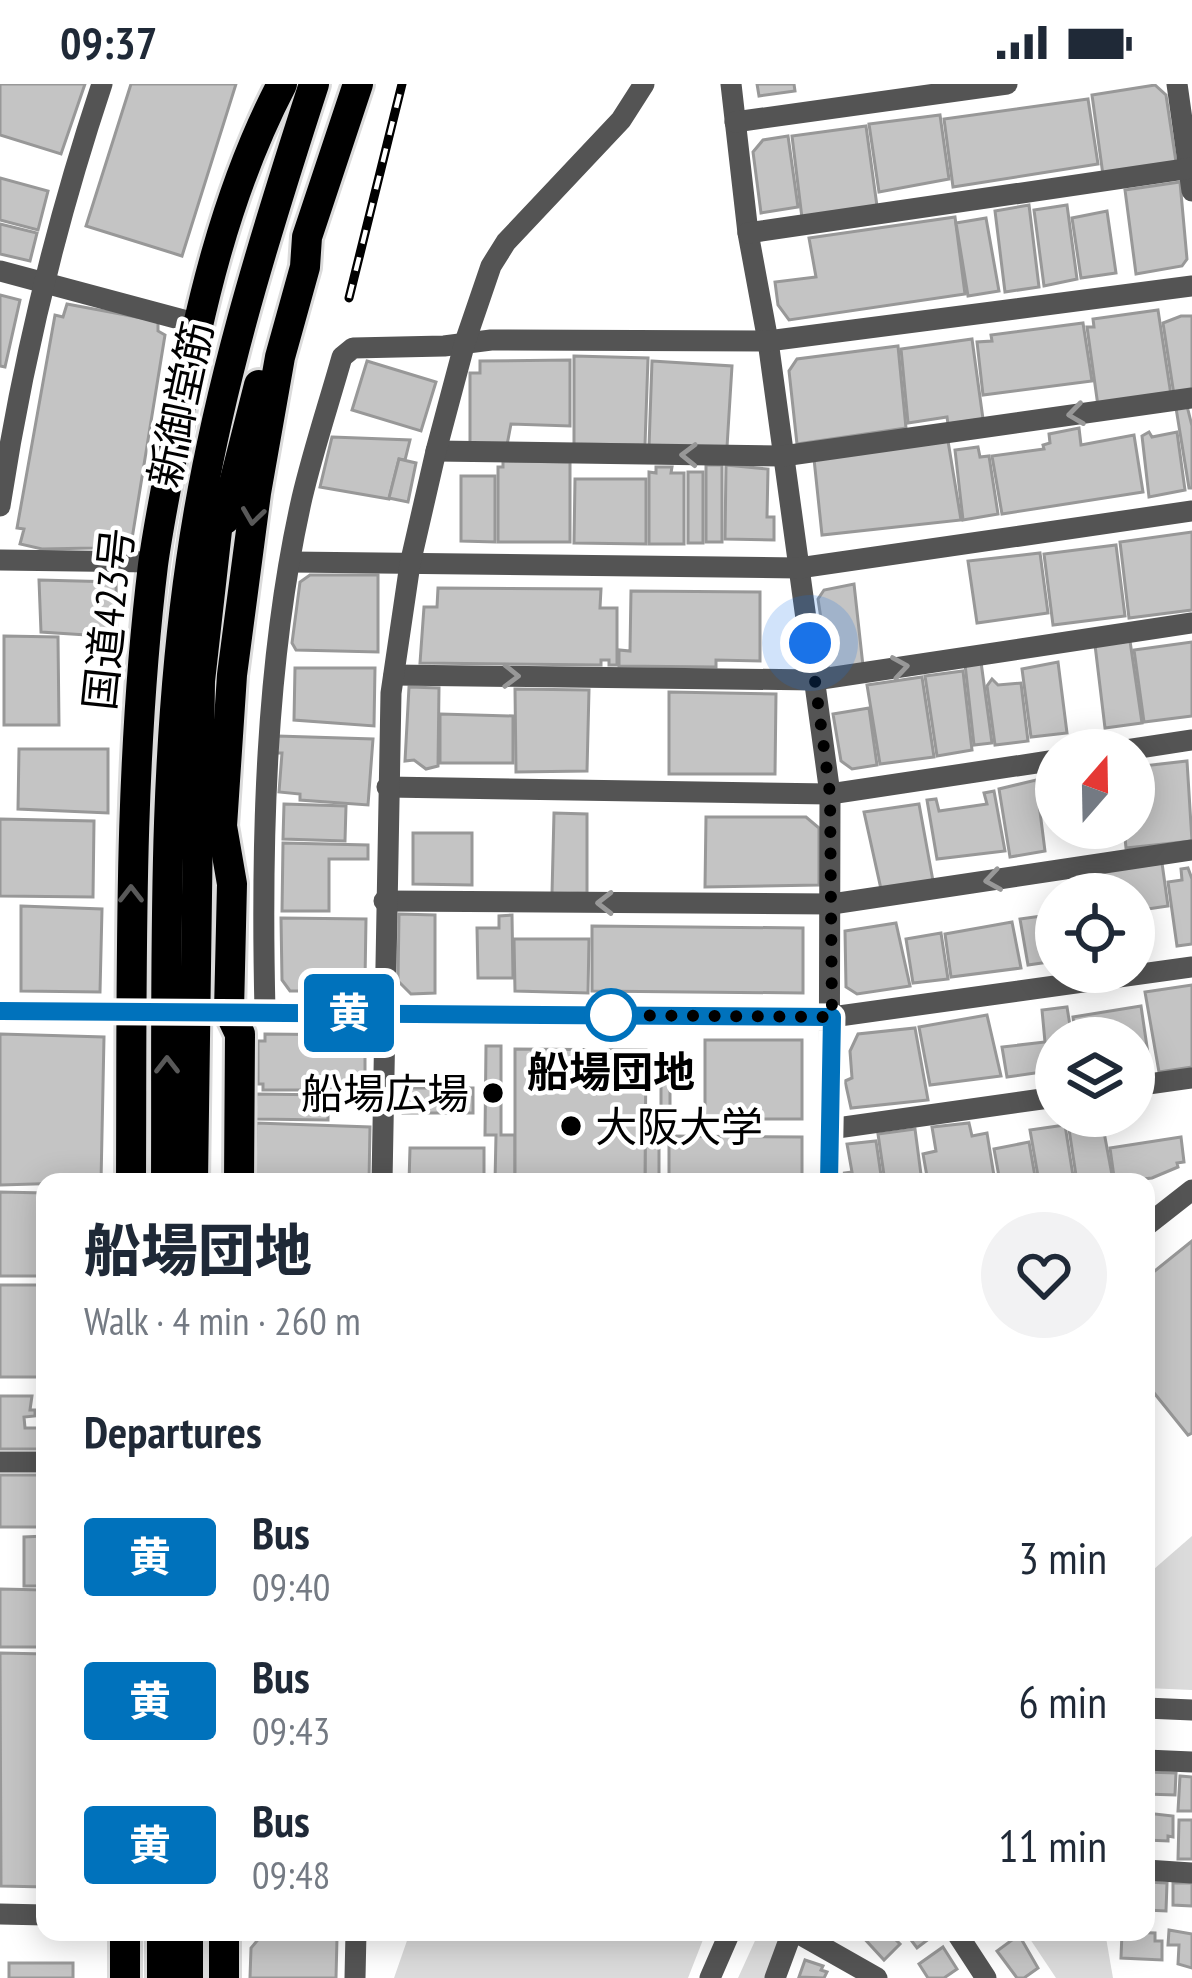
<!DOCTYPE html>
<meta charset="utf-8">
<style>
body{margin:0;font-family:"PT Sans Narrow","Noto Sans JP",sans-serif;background:#f2f2f3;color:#1f2937;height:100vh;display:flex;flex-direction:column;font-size:45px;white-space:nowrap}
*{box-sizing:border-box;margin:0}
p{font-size:39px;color:#747a83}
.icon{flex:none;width:66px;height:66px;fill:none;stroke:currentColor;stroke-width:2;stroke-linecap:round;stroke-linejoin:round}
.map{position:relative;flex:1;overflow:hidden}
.side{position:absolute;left:36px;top:1089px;width:1119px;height:768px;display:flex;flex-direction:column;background:#fff;border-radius:24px;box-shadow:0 6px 30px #0003}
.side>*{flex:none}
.badge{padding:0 24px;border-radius:9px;font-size:42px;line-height:78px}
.needle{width:78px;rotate:20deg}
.fabs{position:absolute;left:1035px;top:645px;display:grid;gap:24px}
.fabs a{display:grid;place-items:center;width:120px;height:120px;border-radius:50%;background:#fff;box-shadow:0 6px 30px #0003;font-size:60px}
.you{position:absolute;width:60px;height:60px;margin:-30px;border:9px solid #fff;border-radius:50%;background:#1a73e8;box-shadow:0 0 0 18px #1a73e833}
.map>.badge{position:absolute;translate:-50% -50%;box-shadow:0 0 0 6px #fff}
h2{padding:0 48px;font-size:45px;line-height:108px}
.round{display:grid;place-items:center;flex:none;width:126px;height:126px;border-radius:63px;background:#f2f2f3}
.head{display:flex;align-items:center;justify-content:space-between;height:204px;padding:0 48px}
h1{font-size:57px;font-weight:800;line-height:90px}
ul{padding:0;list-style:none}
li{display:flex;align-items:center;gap:36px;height:144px;padding:0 48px}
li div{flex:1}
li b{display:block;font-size:45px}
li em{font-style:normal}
li .badge{min-width:132px;font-weight:700;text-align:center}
.status{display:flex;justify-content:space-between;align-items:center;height:84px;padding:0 60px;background:#fff;direction:ltr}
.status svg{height:33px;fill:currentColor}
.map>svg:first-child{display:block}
</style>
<div class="status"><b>09:37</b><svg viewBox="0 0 49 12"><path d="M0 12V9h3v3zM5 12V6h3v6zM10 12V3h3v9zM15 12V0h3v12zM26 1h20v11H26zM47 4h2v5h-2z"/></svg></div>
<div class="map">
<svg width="1192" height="1894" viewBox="0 0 1192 1894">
<rect width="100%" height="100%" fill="#fff"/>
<g fill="#dbdbdb">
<path d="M1192,1452v154l-46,-2v-112z"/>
<path d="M410,1848h296l-18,46h-294z"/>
<path d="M759,1848h22l-16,46h-27z"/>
<path d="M1039,1848h66l8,46h-57l-28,-42z"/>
</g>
<g fill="#c4c4c4" stroke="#989898" stroke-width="3">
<path d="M0,0h85l-24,70 -61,-19z"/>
<path d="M131,0h105l-54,172 -96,-30z"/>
<path d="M757,0h37l1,7 -36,5z"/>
<path d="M1155,1l11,10 10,67 -73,13 -11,-80z"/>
<path d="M1088,15l10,65 -145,23 -9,-68z"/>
<path d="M940,31l9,64 -70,13 -10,-68z"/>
<path d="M866,42l11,80 -75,12 -10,-82z"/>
<path d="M788,52l10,71 -37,6 -8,-61 10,-12z"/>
<path d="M0,94l48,13 -10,39 -38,-10z"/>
<path d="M1180,98l7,77 -5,7 -46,8 -11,-84z"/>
<path d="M1029,121l10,82 -34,5 -10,-81z"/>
<path d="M1067,121l10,74 -33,7 -10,-76z"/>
<path d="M1107,127l9,62 -35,5 -9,-60z"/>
<path d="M955,133l10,77 -176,26 -11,-15 -3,-23 41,-5 -7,-39z"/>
<path d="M986,134l13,73 -31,5 -12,-73z"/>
<path d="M0,140l37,9 -7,28 -30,-7z"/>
<path d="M0,211l20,5 -15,67 -5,-1z"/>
<path d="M67,220l91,17v10l7,4 -34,210 -10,4 -25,-7 -2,6 -52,1 -22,-5 4,-15 -7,-1 38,-213 8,2z"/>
<path d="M1158,226l13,85 -73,11 -11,-79h7l-1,-8z"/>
<path d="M1181,232h11v77l-18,2 -11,-72z"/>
<path d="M1083,239l9,58 -109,14 -6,-53 15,-1 -1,-6z"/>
<path d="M972,255l11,80 -35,5 -1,-7 -39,6 -7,-74z"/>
<path d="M898,262l8,82 -109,16 -8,-73 8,-12z"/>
<path d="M574,272l74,2 -3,87 -71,-1z"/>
<path d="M570,276v66l-59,-2 -4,21h-37v-72h10v-12z"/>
<path d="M367,277l69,21 -15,49 -69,-21z"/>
<path d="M652,277l80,5 -5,81h-78z"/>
<path d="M1187,322l5,20v62h-3l-13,-80z"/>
<path d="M1079,344l2,17 53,-10 9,57 -141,22 -10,-58 52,-7 -1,-4 7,-2 -1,-9z"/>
<path d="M1149,348l3,5 25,-5 8,58 -36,7 -7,-61z"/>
<path d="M332,353l78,3 -5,20 -6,-1 -10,40 -69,-12z"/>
<path d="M948,357l13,79 -139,15 -8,-76z"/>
<path d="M978,363l2,10 9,-1 9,58 -35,6 -8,-70z"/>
<path d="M399,375l17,4 -8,39 -19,-4z"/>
<path d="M503,377l67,1v80h-72v-75h5z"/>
<rect x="706" y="381" width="16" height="77"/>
<path d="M726,381l42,4 -1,48h7v23l-49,-1z"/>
<path d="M656,383h16l-1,6h13v71h-35v-72l7,1z"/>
<rect x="688" y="388" width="15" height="71"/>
<path d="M461,392h34v66l-34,-1z"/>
<path d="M575,395h71v65l-72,-1z"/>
<path d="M1192,448v78l-63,8 -9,-76z"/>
<path d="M1116,461l9,71 -72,9 -9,-71z"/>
<path d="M1040,469l8,60 -71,10 -9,-62z"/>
<path d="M310,491h68v77l-82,-2 -4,-7 8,-61z"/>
<path d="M39,496l77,2 1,55 -76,-5z"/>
<path d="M854,500l9,82 -34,5 -11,-72 6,-9z"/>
<path d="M438,504l163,1 -1,19h17v57h-8v-5h-8v5l-181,-2 4,-56h13z"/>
<path d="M631,507l129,1v69l-44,-1v7l-97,-1v-16l11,1z"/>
<path d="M4,552l54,1 1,88h-55z"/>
<path d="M1130,557l12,82 -37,5 -10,-83z"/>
<path d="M1192,558v74l-48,6 -10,-72z"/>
<path d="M981,578l11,81 -18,2 -9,-81z"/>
<path d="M1058,578l9,71 -36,4 -9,-68z"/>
<path d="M295,584h80l-1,58 -80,-6z"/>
<path d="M963,587l9,79 -35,6 -12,-80z"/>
<path d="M922,593l12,80 -54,7 -13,-79z"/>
<path d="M992,595l6,6 23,-2 7,58 -33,4 -8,-59z"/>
<path d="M409,603l30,1 -1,78 -12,3 -12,-9 -9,1z"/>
<path d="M515,605l74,1 -2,81 -71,1z"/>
<path d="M669,608l107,2 -1,80h-106z"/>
<path d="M869,624l8,57 -25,4 -11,-8 -8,-47z"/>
<path d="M440,630l73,2v47h-73z"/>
<path d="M277,652l96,3 -5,66 -68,-5v-6l-21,-2 3,-39h-6z"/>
<path d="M19,665h89v64l-90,-4z"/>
<path d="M1187,677l5,80 -66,7 -2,-20h10v-61z"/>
<path d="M1036,696l9,71 -35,6 -11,-68z"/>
<path d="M994,707l11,60 -68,8 -10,-59 9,-1 3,12 48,-7 -3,-11z"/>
<path d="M284,720l62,2 -1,35 -62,-2z"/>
<path d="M919,720l14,77 -52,8 -17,-77z"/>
<path d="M554,729l33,1v79l-35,1z"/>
<path d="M706,733h100l13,11v57l-114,2z"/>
<path d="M0,735l94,2 -1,76 -93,-1z"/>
<path d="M413,749h59v52l-59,-1z"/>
<path d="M283,759l85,2v14h-39v52h-47z"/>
<path d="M1162,779l6,43 -34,5v-17h-42l-3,-21z"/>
<path d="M1188,784l4,11v65l-15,2 -9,-64 14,-2 -1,-11z"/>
<path d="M21,822l81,3 -2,83 -79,-1z"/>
<path d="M399,830l36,1v78l-24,1 -13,-13z"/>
<path d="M1056,830v47l-28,4 -8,-46z"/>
<path d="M512,831l1,63h-35l-1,-50h22v-12z"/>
<path d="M281,834l85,1 -1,62 -8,10h-67l-8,-11z"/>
<path d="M1012,838l9,46 -70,9 -6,-43z"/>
<path d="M896,839l14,63 -53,8 -11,-7 -1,-56z"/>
<path d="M592,842l211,2v65l-211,-2z"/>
<path d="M941,849l7,46 -35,4 -7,-44z"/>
<path d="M514,855h75l-1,54 -73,-2z"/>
<path d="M1192,901v82l-33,5 -14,-80z"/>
<path d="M1141,922l10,68 -17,2v-38h-58l-3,-21z"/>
<path d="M1067,923l5,31h-16v32l-49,7 -5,-30 43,-5 -3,-32z"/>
<path d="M987,931l14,61 -71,9 -11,-58z"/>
<path d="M915,944l13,72 -77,8 -6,-27 7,-3 -2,-27 8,-17z"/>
<path d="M0,950l104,3 -3,145 -101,3z"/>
<path d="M265,950l91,1v6h9v44h-5v5h-97v-6h-5v-43h7z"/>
<rect x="705" y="956" width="97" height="79"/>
<path d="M486,962h15v89h14v45h130v-60h16v-53h9v61l-11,1v53h-164l1,-47h-11z"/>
<path d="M515,965l131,1 -1,130h-130z"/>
<path d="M402,1004h71v25h-70z"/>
<path d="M256,1010l72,1v25l-73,-1z"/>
<path d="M1067,1032h34l11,59 -9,6 -26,1z"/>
<path d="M256,1039l114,4 -1,55h-114z"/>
<path d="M969,1039l3,13 15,-3 8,49h-67l-5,-28 13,-3 -4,-24z"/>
<path d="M1065,1041l9,57h-35l-9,-52z"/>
<path d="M915,1045l7,53h-37l-7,-48z"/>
<path d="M669,1052l133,1v41l-133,-1z"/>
<path d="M1181,1053l3,25 -7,1 1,4 -26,11 -28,3 -1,-5 -9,1 -4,-29z"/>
<path d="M876,1057l6,41h-38v-9l8,-1 -5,-28z"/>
<path d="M1029,1058l7,40h-36l-6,-33z"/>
<path d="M410,1064h74v34h-75z"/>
<path d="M0,1108l45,1v83h-45z"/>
<path d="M1192,1157v192l-4,2 -42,-52v-105z"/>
<rect x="0" y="1201" width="45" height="92"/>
<path d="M0,1312h32l-2,14h5v6l-11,1 1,11h20l-3,21h-42z"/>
<rect x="0" y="1391" width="45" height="52"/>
<path d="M45,1452v50h-21v-49z"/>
<path d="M0,1505l45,1v57h-45z"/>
<path d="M0,1569l45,1v233l-44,-1z"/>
<path d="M1146,1688l30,1 -1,22 -29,-1z"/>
<path d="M1180,1692l12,1v34h-14z"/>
<path d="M1146,1729l27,3v21l-5,-1v5l-22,-1z"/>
<path d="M1179,1736h13v39h-14z"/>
<path d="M1146,1798l21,1 -1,28 -20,-1z"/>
<path d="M1173,1799h19v23l-19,-1z"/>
<path d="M1169,1846l23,4v34l-14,-4 1,-19h-11z"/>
<path d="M864,1848h24l12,12 -16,16 -23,-25z"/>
<path d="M905,1848h33l-21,16z"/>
<path d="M1122,1848l33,1v8h7v19l-41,-2z"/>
<path d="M1019,1851l19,33 -14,10h-7l-20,-27z"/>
<path d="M261,1852l76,2 -1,40h-86l1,-30z"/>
<path d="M943,1863l14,22 -13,9h-16l-9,-14z"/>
<path d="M805,1876l18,6 -2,4 6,2 -3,6 -25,-1z"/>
<rect x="9" y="1879" width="64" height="15"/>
</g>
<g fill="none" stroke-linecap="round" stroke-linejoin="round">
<g stroke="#dbdbdb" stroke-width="36">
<g id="highway">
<path d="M225,435l34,-134"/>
<path d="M131,1098c1,-206 -3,-412 22,-617 6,-45 16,-90 24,-135 21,-118 49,-239 105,-346"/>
<path d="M166,1098c1,-206 -5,-416 25,-621 23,-163 72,-320 123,-477"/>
<path d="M193,1098l7,-501 21,-186"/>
<path d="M239,1098l1,-148 -11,-23 3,-127 -10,-58 10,-151 24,-182 24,-136 25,-90 2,-30 51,-153"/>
<path d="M125,1848v46"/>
<path d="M224,1848v46"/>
<path d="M162,1894v-46"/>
<path d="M188,1894v-46"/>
</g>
</g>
<g stroke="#545454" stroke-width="21">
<path d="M731,0l17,149 20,108 62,453 -1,388"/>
<path d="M1177,0l15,107"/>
<path d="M735,38l272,-38"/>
<path d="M748,149l444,-65"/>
<path d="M0,187l198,53"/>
<path d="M436,367l347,5 409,-58"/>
<path d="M0,422c22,-144 56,-284 102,-422"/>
<path d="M0,476l153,2"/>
<path d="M291,478l508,6 393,-57"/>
<path d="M394,591l421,5 377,-57"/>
<path d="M1126,666l66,-10"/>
<path d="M387,703l443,7 226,-34"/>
<path d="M384,817l448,3 360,-54"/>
<path d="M0,927h143"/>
<path d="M218,927l614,6 360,-50"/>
<path d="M265,927c-4,-167 0,-350 37,-513 11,-47 27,-95 40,-141l11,-9 91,-2 47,-6 277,1 424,-55"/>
<path d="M1134,1002l58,-8"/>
<path d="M830,1045l226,-32"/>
<path d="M382,1098l9,-489 19,-129 26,-113 29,-109 26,-76 15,-24 115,-122 23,-36"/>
<path d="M1146,1142l46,-36"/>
<path d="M0,1378h45"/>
<path d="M1146,1624l46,2"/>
<path d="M1146,1676l46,2"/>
<path d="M1146,1786l46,3"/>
<path d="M0,1830l45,1"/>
<path d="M796,1848l81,46"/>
<path d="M956,1848l30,46"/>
<path d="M355,1894l1,-46"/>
<path d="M710,1894l20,-46"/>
<path d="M775,1894l17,-46"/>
</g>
<use href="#highway" stroke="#000" stroke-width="30"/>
<g stroke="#000" stroke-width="9">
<path id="rail" d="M349,214l53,-214"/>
</g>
<use href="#rail" stroke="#fff" stroke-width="4.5" stroke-dasharray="14" stroke-linecap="butt"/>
<path stroke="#545454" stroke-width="21" d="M151,927l57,1"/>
</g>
<defs><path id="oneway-chevron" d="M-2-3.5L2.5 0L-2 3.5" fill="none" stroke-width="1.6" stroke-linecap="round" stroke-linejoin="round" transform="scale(3)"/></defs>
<g stroke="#989898">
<use href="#oneway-chevron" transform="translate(1076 330) rotate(172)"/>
<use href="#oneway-chevron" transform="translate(689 371) rotate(-179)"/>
<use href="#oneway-chevron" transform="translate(900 583) rotate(-9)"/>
<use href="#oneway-chevron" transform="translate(511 592) rotate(1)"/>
<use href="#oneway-chevron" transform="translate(993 796) rotate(171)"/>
<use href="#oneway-chevron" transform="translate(605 819) rotate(-180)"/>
</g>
<g stroke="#595959">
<use href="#oneway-chevron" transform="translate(253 432) rotate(98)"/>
<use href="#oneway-chevron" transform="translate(131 810) rotate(-90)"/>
<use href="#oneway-chevron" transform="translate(167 981) rotate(-90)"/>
</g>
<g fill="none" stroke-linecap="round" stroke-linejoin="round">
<g stroke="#fff" stroke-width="27">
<path id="line" d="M0,927l832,6 -3,165"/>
</g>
<use href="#line" stroke="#0072bc" stroke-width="18"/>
<path stroke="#000" stroke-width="12" stroke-dasharray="0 21.6" d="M611,931h-13l234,2 -2,-223 -20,-151"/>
</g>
<circle fill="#fff" stroke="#0072bc" stroke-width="6" cx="611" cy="931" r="24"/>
<g fill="#000" stroke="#fff" stroke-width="4.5">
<circle cx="493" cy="1009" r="12"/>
<circle cx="571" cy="1042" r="12"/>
</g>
<g text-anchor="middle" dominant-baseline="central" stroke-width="9" stroke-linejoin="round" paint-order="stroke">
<g font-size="42" fill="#000" stroke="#fff">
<text transform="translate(180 320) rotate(-78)">新御堂筋</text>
<text transform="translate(108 535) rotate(-84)">国道423号</text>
</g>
<g font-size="42" font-weight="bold" fill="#000" stroke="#fff">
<text x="611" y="987">船場団地</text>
</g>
<g font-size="42" fill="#000" stroke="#fff" text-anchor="end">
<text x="469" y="1009">船場広場</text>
<text x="595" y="1042" text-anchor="start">大阪大学</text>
</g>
</g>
</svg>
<div class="fabs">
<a><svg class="needle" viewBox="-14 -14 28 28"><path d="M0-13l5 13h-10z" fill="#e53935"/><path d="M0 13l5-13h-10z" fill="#747a83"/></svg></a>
<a><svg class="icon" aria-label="locate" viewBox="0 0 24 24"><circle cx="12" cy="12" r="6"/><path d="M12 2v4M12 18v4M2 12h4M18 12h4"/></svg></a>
<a><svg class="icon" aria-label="layers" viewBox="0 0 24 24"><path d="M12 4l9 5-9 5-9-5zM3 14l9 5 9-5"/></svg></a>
</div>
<div class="you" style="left:810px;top:559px"></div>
<b class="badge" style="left:349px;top:929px;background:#0072bc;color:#fff">黄</b>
<section class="side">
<div class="head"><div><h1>船場団地</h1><p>Walk · 4 min · 260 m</p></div><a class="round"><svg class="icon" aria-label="heart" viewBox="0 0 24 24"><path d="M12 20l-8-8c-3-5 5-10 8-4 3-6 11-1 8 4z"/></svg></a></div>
<h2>Departures</h2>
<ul>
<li><span class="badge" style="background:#0072bc;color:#fff">黄</span><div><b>Bus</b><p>09:40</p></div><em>3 min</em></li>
<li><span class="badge" style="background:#0072bc;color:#fff">黄</span><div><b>Bus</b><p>09:43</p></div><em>6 min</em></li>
<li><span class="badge" style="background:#0072bc;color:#fff">黄</span><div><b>Bus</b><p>09:48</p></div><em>11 min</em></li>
</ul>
</section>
</div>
